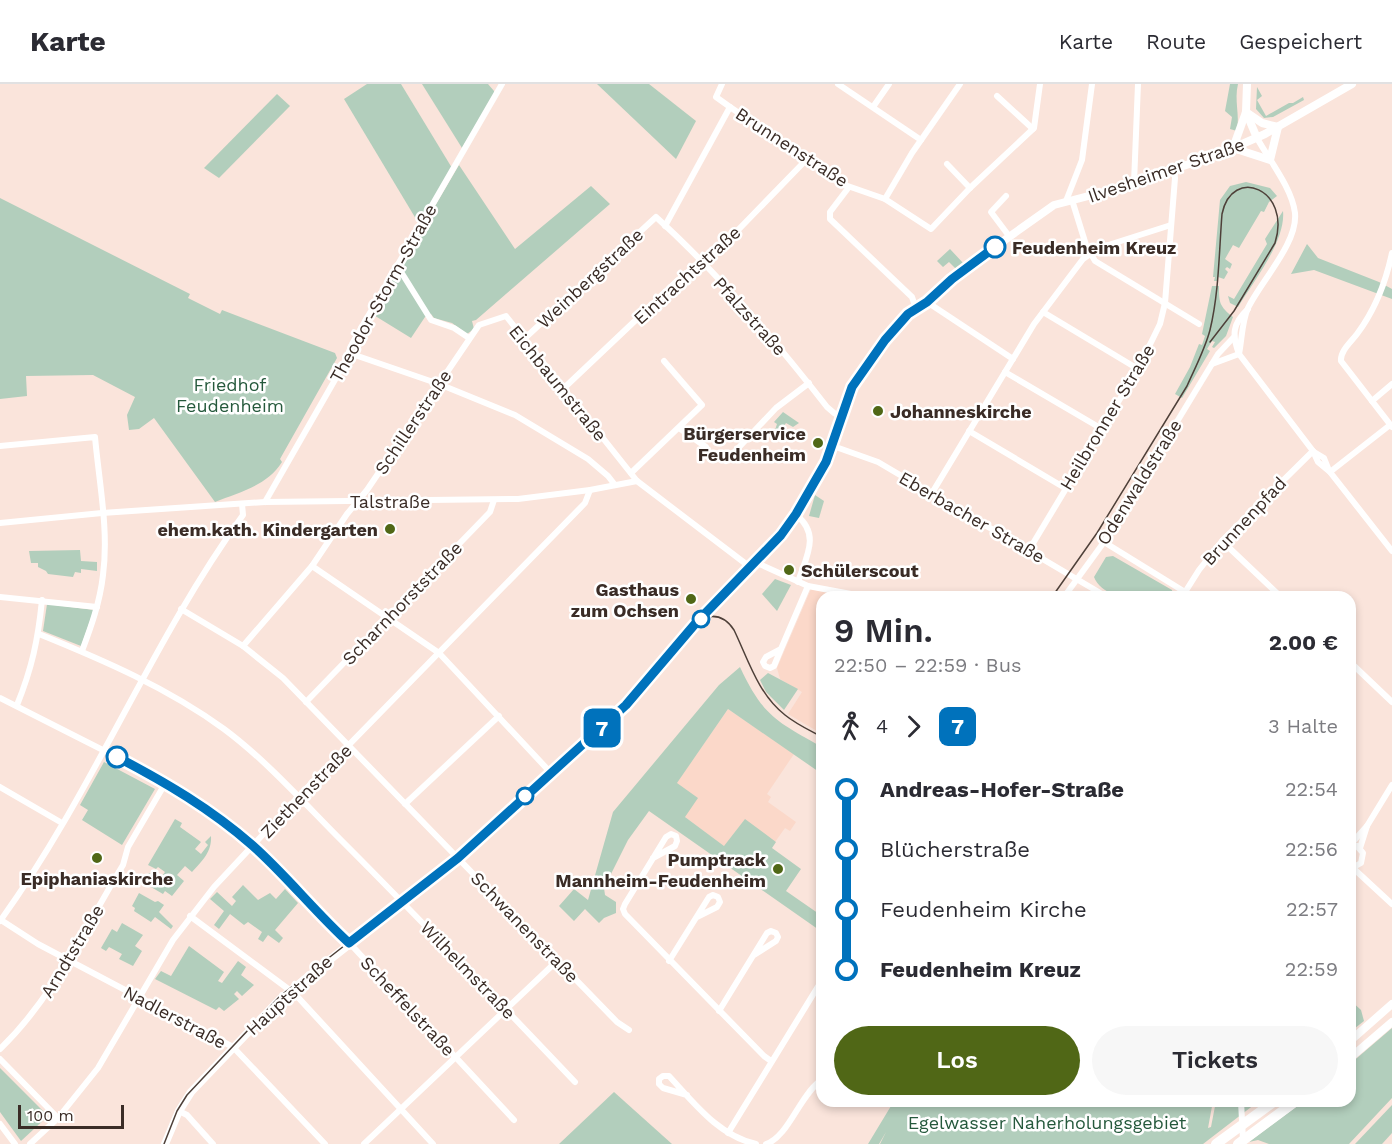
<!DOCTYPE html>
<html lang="de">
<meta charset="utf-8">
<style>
body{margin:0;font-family:"Work Sans",sans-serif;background:#f7f7f7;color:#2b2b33;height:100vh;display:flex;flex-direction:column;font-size:22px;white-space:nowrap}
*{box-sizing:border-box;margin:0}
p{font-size:20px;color:#7c7c81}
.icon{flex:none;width:33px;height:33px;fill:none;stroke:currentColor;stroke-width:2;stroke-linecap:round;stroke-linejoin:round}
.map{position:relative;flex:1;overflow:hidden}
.panel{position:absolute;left:816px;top:507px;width:540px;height:516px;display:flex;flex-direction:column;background:#fff;border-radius:18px;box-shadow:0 3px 9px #0003}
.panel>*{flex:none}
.badge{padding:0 12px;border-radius:9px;font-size:21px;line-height:39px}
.scale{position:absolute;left:18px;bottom:15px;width:106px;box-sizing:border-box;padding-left:6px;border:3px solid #3a2c26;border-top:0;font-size:16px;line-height:21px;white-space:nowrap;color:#3a2c26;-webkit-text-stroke:4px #fff;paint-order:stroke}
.map>.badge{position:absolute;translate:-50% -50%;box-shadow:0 0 0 3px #fff}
.legs{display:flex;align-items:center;gap:9px;height:66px;padding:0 18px;font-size:20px}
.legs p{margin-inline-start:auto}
.summary{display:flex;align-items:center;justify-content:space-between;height:102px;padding:0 18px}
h1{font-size:33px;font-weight:600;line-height:45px}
.primary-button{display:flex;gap:12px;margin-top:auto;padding:12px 18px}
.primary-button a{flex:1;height:69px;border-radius:36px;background:#506716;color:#fff;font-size:24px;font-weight:600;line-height:69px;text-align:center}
.primary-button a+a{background:#f7f7f7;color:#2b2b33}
ul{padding:0 18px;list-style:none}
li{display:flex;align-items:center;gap:21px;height:60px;font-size:22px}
li i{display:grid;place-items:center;width:9px;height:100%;margin:0 8px;background:currentColor}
li i::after{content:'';width:15px;height:15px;margin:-8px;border:4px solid;border-radius:50%;background:#fff}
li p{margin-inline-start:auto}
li:first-child i{background:linear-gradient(#0000 50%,currentColor 0)}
li:last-child i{background:linear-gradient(currentColor 50%,#0000 0)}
header{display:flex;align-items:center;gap:36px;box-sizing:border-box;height:84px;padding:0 30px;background:#fff;border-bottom:2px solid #e1e1e2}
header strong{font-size:28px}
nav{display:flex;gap:33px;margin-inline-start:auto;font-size:21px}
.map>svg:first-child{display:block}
</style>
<header>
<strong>Karte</strong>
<nav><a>Karte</a><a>Route</a><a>Gespeichert</a></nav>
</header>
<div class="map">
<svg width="1392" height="1060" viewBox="0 0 1392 1060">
<rect width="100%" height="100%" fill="#fae4db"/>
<g fill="#fbd8c9">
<path d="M811,505l36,8h-25v137l-34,-20 14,-22 -22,-13 -3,-11z"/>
<path d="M728,625l66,45 -27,40 4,3 -3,5 28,20 -6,9 -5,-3 -30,42 -70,-53 -9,-33z"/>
</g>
<g fill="#b2cebc">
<path d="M367,0h34l51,84 -33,56 -75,-125z"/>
<path d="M422,0h66l6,7v3l-32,54z"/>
<path d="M597,0h52l47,37 -20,38z"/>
<path d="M1230,0h8c-4,16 2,31 -1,47l-7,-2 2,-12 -7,-6z"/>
<path d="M1257,3l5,9 -5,4 9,16 23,-13h4l10,-6 1,3 -31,17 -9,1 -8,-9z"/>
<path d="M277,10l13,12 -71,72 -15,-10z"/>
<path d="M459,81l56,84 76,-63 19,18 -134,116 -4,1 2,8 -7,5 -15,-11 -18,-5 -3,-4 -6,3 -14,21 -39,-24z"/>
<path d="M1246,98l24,6 7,8 -8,6 -5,10 -3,-1 -22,37 -6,-3 -8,14 7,5 -2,5 -3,-2 -2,2 3,3 -4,7 -6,-2v4h-4l1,-4h-2l7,-77 10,-14z"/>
<path d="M0,114l190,96 -2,4 32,16 2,-4 113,43 2,5 -57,101 2,3c-15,24 -43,30 -67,40l-61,-84 -15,11 -10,1 -2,-15 8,-18 -42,-22 -67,1 1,20 -27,3z"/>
<path d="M1283,127c3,30 -30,71 -45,96l-8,-4 -2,-7 6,3 33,-55 -2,-5z"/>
<path d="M1307,160l11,14 61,24 13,7v10l-78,-29 -23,4z"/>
<path d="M950,165l14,15 -7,6 -8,-8 -6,5 -6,-6z"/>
<path d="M1212,202h7c0,16 0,20 14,31l-7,19 -12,12 -2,-1 3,-5 -3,-1 -5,8 3,2 -28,47 -7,-4 15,-27 9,-23 3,1 3,-9 -3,-2z"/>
<path d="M783,328l16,11 -6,4 -7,-4 -7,10 -4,-3 2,-6 -3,-2z"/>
<path d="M815,411l9,6 -5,17 -10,-2z"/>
<path d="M80,466l1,11 16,1v9l-16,-2v4l-6,-1 -2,5 -25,-3 -2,-3 -8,-4v-4h-7l-2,-12z"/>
<path d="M1113,472l59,34 1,7c-23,0 -68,7 -79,-20l12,-20z"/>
<path d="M775,495l16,6 -14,26 -15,-17z"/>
<path d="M47,520l47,6 -13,36 -38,-15z"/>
<path d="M740,583c23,49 36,54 82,80v27l-94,-65 -51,74 21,15 -13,19 39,29 21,-27 31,23 -4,6 29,21 -15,22 36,25v16l-173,-121 -21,29 -24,48 1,7 11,7v11l-12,5 -5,5 -14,-14 -11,12 -15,-15 15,-17 14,11 25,-88 106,-127z"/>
<path d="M768,589l30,16 -14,21 -18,-18 -6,-12z"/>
<path d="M104,678l51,27 -33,56 -40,-25 6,-10 -8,-5z"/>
<path d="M175,735l7,4 -2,4 21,15 -6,7 6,5 7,-9 -3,-3 6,-6c1,16 -9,25 -19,36l-7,-6 -8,9 7,6 -12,15 -7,-5 -2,3 -19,-11 5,-10 11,6 5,-7 -7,-5 -2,2 -8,-4z"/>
<path d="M243,801l15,15 12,-7 6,6 9,-10 13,14 -23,27 8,8 -4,5 -11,-8 -5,7 -5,-3 4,-7 -14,-10 -4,3 -14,-11 -11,15 -5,-4 10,-14 -14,-12 7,-7 15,14 4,-5 -4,-4z"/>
<path d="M139,809l16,9 3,-1 6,4 -5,7 14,14 -2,3 -16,-12 -4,5 -17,-11 1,-3 -3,-2z"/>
<path d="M122,839l21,12 -8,11 7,5 -9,15 -14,-7 3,-5 -13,-7 -3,4 -5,-3 11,-19 5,3z"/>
<path d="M189,862l35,26 -6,9 4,2 16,-22 8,6 -5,8 13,10 -12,11 -5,-5 -3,3 5,5 -15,12 -5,-4 -3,3 -61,-31 6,-8 10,5z"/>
<path d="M1350,916l11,10 3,11 -14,11z"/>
<path d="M1392,944v70l-43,46h-80l-11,-4 -9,2 55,-41h46v-37z"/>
<path d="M0,984l48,48 -27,25 -21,-29z"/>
<path d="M614,1008l58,52h-113z"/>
<path d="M894,1017h319l-5,27 3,-1 5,-26h43l-56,43h-323l6,-12 -7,12h-11z"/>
<path d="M1392,1021v28l-10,11h-27z"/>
</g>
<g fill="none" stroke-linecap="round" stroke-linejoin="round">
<g stroke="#fff" stroke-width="6">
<path d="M722,0l-6,13 14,10 112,77 43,15 46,30 39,-41 64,-60 6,-44"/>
<path d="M838,0l83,56"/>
<path d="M997,12l36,33"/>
<path d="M873,23l16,-23"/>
<path d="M947,80l23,24"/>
<path d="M1134,99l4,-99"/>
<path d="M849,103l-19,25v7l82,78 4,12"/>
<path d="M1006,112l-15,16 18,24"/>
<path d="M885,115l27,-46 48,-69"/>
<path d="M1072,116l14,45 9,16 104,63"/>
<path d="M1066,117l16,-41 10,-76"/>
<path d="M665,142l65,-119"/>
<path d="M1392,169c-6,28 -17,57 -35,81 -6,8 -17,17 -16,27l51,66"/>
<path d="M398,183l33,53 23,8 15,10"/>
<path d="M927,218l86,57"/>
<path d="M1248,225c-16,15 -16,26 -9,45l74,97 5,11 12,10 62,79"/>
<path d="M1043,228l95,57"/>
<path d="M524,255l132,-122c63,57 119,123 171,190l7,6 8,4"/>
<path d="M349,269l90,31 76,31 73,44 20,17 7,9"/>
<path d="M1239,270c3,-15 3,-33 9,-46 13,-27 50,-65 47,-95 -3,-25 -26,-53 -38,-75"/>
<path d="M1212,280l27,-10"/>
<path d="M1005,288l97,57"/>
<path d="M563,305l114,-108 19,-16 13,-5 98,-101"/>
<path d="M1372,317l20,-17"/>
<path d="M679,344l27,19"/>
<path d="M969,347l96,57"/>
<path d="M0,362l95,-9c4,45 14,93 8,138 -3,27 -12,52 -21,76"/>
<path d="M833,362l45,16 229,135"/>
<path d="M1314,368l10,6 4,10"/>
<path d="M726,377l50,-53 33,-25"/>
<path d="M1330,388l60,-47"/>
<path d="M631,389l71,-68 -38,-44"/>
<path d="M932,409l102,-169 49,-65 16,-11 72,-23"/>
<path d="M265,418l79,-138 8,-20 150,-260"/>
<path d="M796,431c25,19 10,42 2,67"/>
<path d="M0,439l102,-10 163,-11 253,-3 72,-9 47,-9"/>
<path d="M1222,457l59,56"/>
<path d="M1104,458l81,50"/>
<path d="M1029,466l109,-181 22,-45 5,-21 10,-125 -1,-8"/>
<path d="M755,478l53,24 59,11"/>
<path d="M312,482l127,87 112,120"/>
<path d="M0,513l97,10"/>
<path d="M1064,513l40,-55 114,-188 15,-16"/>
<path d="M1182,513l17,-27 23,-29 91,-90"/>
<path d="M181,525l62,37 40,32 334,344 12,8"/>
<path d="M39,550c64,26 129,54 185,95 43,32 80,74 118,112 79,79 156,160 233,241"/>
<path d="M243,562l69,-80 35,-52 20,-24 112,-165 27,-9 131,165 113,86"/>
<path d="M781,565l-7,17 -4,2 -5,-2 -2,-4 3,-5 15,-8 27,-63"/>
<path d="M1350,578l42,40"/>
<path d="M0,614l166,84 57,39 30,25 102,103 159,171"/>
<path d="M306,618l184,-190 4,-12"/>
<path d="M17,621c15,-37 21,-65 25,-105"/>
<path d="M0,703l62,36"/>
<path d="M405,720l94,-88"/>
<path d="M1350,761l17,-19 25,-41"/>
<path d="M1350,761l7,1 6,7 -2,10 -9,5"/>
<path d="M1360,764l7,-22"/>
<path d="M653,774l22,-12 2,-5 -1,-5 -5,-2 -5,3 -41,67 -2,5 2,5 139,142 7,5"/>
<path d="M1353,784l39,36"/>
<path d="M190,832l105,78 138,150"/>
<path d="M1,836l37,24 195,103 92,97"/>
<path d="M0,837c93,-128 150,-278 243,-406l-1,-11"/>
<path d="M669,877l40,-64 4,-2 5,2 2,5 -3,5 -20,10"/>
<path d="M719,927l48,-78 4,-2 5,2 2,4 -2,4 -22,14"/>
<path d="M0,965c54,-52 84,-120 123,-184l5,-18 38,-65"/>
<path d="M0,975l58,59"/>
<path d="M687,1011l-24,-7 -4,-4v-5l4,-3h6c25,27 50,60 87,68"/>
<path d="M1241,1017l2,39"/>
<path d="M179,1027l8,4 26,29"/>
<path d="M0,1040l15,20"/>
<path d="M728,1049l94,-153"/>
<path d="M30,1060l28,-26 40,-50 75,-128 41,-53 84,-90 287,-294 5,-13"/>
<path d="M364,1060l193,-183"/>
<path d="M766,1060c22,-7 33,-47 54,-63"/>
</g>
<g stroke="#fff" stroke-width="8">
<path d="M1247,0l-1,28 11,26"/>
<path d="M1246,28l16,11 16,4"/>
<path d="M1233,64l37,12 8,-33"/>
<path d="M1233,64l13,-36"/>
<path d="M1350,957l42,-37"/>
<path d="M1350,974l42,-36"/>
<path d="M165,1060l14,-33 12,-19 89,-93 171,-135 119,-106 56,-53 69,-81 86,-89 15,-20 30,-53 26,-75 18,-28 38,-45 19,-12 41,-36 86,-61 46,-12 117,-38 48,-21 87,-50"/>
</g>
<g stroke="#fff" stroke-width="10">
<path d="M1216,1060l59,-43"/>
<path d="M1238,1060l58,-43"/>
</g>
<g stroke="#4e4039" stroke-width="1.5">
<path d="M1052,513l45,-64 90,-147c8,-18 18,-37 23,-56 9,-37 9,-78 12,-116 10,-49 70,-25 53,29l-41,68 -24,31"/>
<path d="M164,1060l13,-33 10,-16 93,-99 170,-133 100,-91 21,-17 56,-53 71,-82c15,-7 27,-4 36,10 14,29 24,64 51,85 11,9 24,15 37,22"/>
</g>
</g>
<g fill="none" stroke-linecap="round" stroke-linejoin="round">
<g stroke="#fff" stroke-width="14">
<path id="line-1" d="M117,673c48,25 94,52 135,88 34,30 63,67 97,98l109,-85 168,-153 69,-81 86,-89 15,-21 30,-52 26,-75 33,-47 23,-26 19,-12 25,-23 43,-32"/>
</g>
<use href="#line-1" stroke="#0072bc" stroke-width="9"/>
</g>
<g fill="#fff" stroke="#0072bc" stroke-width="3">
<circle cx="995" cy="163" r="10"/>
<circle cx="701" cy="535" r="8"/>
<circle cx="117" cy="673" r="10"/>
<circle cx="525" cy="712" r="8"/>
</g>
<g fill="#506716" stroke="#fff" stroke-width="2">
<circle cx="878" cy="327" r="6"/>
<circle cx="818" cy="359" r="6"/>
<circle cx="390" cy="445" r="6"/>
<circle cx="789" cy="486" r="6"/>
<circle cx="691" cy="515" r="6"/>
<circle cx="97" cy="774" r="6"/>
<circle cx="778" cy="785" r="6"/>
</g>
<g text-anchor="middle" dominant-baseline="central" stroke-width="5" stroke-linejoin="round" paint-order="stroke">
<g font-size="18" fill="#3a2c26" stroke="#fff">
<text transform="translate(792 63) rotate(33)">Brunnenstraße</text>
<text transform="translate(1166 86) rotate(-19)">Ilvesheimer Straße</text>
<text transform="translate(687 191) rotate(-42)">Eintrachtstraße</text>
<text transform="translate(590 194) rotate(-43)">Weinbergstraße</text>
<text transform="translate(383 209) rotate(-61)">Theodor-Storm-Straße</text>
<text transform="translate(750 232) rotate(48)">Pfalzstraße</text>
<text transform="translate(558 299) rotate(51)">Eichbaumstraße</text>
<text transform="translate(1107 333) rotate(-59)">Heilbronner Straße</text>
<text transform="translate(413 338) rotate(-56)">Schillerstraße</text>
<text transform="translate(1139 398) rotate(-58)">Odenwaldstraße</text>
<text x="390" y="417">Talstraße</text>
<text transform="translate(972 433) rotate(30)">Eberbacher Straße</text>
<text transform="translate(1244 437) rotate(-47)">Brunnenpfad</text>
<text transform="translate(402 519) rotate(-46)">Scharnhorststraße</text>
<text transform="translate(306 707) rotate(-46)">Ziethenstraße</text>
<text transform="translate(525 843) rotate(46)">Schwanenstraße</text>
<text transform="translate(72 867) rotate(-59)">Arndtstraße</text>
<text transform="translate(468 886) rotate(46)">Wilhelmstraße</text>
<text transform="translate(289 911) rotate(-42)">Hauptstraße</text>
<text transform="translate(408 922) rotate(47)">Scheffelstraße</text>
<text transform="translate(175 933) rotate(28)">Nadlerstraße</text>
</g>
<g font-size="18" font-weight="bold" fill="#3a2c26" stroke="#fff" text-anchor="start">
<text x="1012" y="163">Feudenheim Kreuz</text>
</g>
<g font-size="18" fill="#25593c" stroke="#fff">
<text x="230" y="300">Friedhof<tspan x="230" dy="21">Feudenheim</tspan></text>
<text x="1047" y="1038">Egelwasser Naherholungsgebiet</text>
</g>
<g font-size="18" font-weight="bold" fill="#3a2c26" stroke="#fff" text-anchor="end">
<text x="890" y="327" text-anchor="start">Johanneskirche</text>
<text x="806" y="349">Bürgerservice<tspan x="806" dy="21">Feudenheim</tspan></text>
<text x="378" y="445">ehem.kath. Kindergarten</text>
<text x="801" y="486" text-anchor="start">Schülerscout</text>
<text x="679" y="505">Gasthaus<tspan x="679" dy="21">zum Ochsen</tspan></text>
<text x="766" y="775">Pumptrack<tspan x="766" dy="21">Mannheim-Feudenheim</tspan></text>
<text x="97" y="794" text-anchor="middle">Epiphaniaskirche</text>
</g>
</g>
</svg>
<div class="scale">100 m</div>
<b class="badge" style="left:602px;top:644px;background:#0072bc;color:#fff">7</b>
<section class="panel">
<div class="summary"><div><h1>9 Min.</h1><p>22:50 – 22:59 · Bus</p></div><b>2.00 €</b></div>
<div class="legs"><svg class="icon" aria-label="walk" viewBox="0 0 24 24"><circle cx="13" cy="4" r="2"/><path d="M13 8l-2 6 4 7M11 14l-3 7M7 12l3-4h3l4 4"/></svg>4<svg class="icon" aria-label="forward" viewBox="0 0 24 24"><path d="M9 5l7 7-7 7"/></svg><b class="badge" style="background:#0072bc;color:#fff">7</b><p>3 Halte</p></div>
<ul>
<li><i style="color:#0072bc"></i><b>Andreas-Hofer-Straße</b><p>22:54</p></li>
<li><i style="color:#0072bc"></i><span>Blücherstraße</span><p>22:56</p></li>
<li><i style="color:#0072bc"></i><span>Feudenheim Kirche</span><p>22:57</p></li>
<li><i style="color:#0072bc"></i><b>Feudenheim Kreuz</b><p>22:59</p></li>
</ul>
<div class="primary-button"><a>Los</a><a>Tickets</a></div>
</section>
</div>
